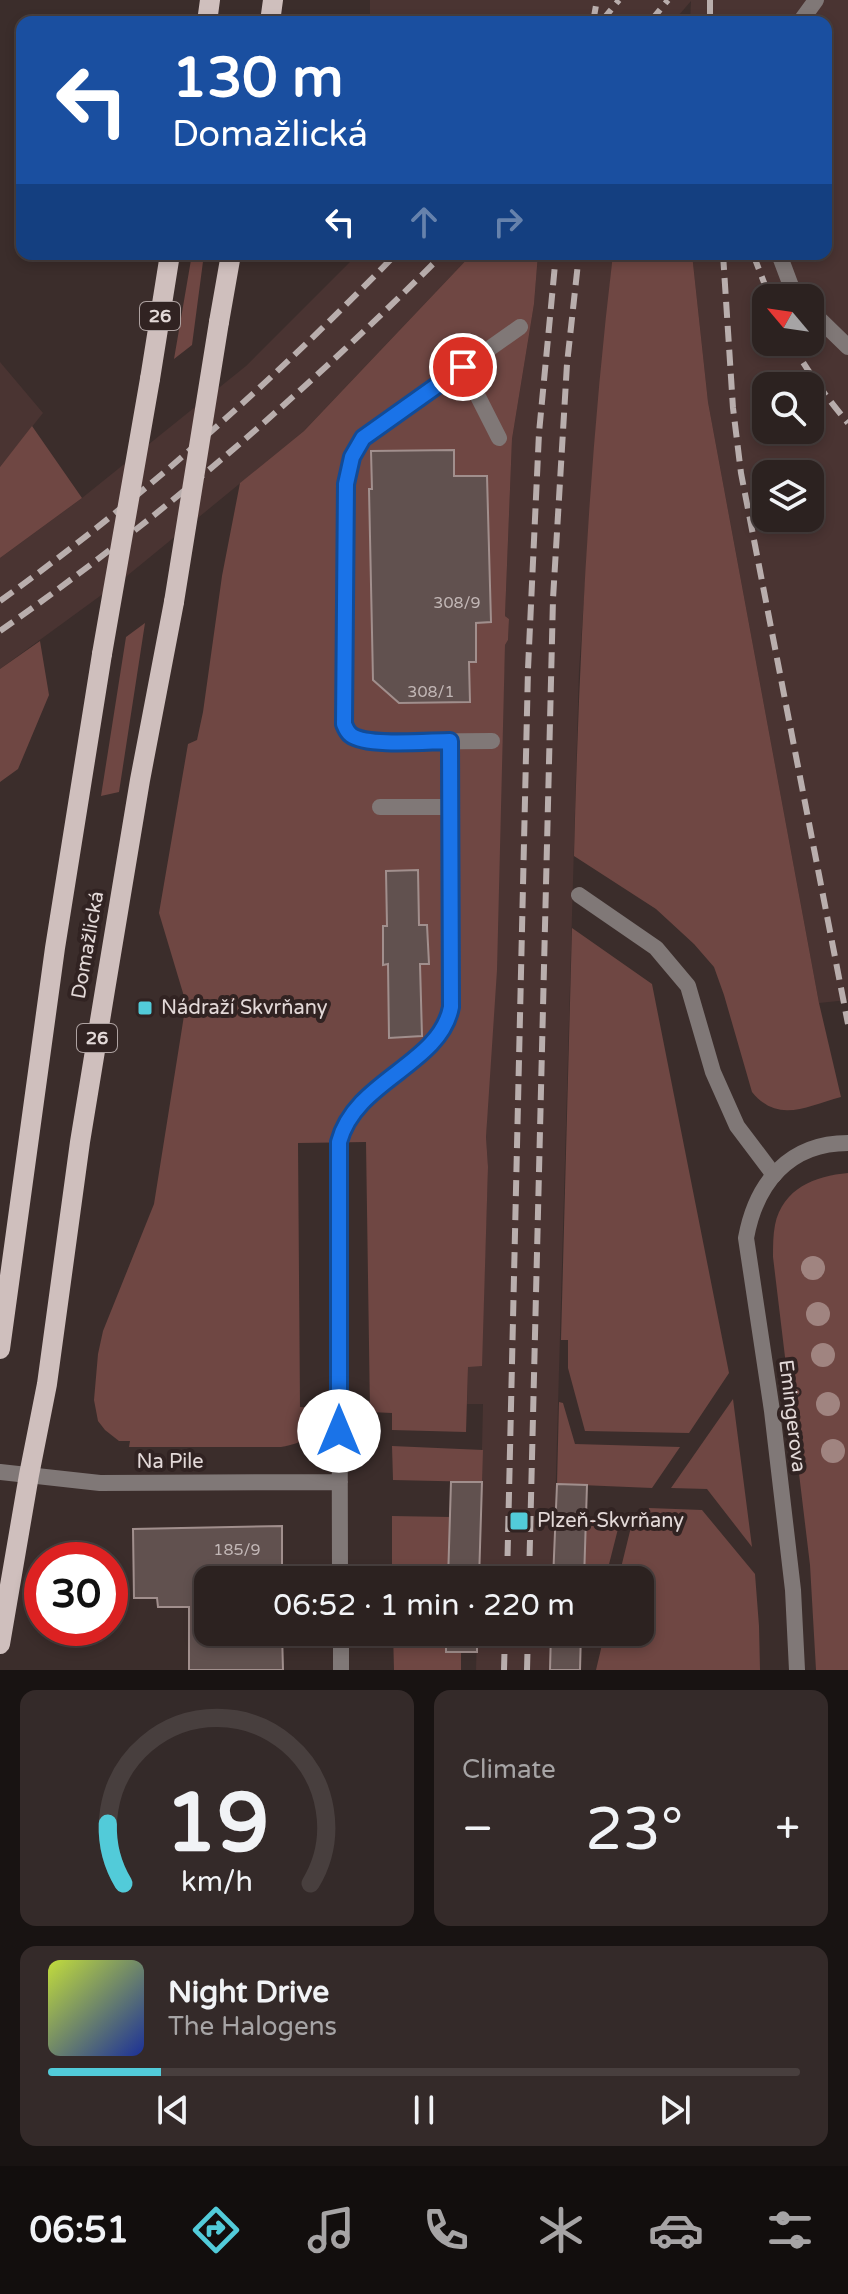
<!DOCTYPE html>
<html lang="en">
<head>
<meta charset="utf-8">
<style>
	:root { --surface:#2c2220; --page:#342a29; --text:#f1f3f6; --muted:#a6a4a5; --line:#483f3e; --accent:#52cbd9 }
	body { margin:0; font-family:"Varela Round",sans-serif; background:var(--page); color:var(--text); height:100vh; display:flex; flex-direction:column; font-size:30px; white-space:nowrap }
	* { box-sizing:border-box; margin:0 }
	p { font-size:26px; color:var(--muted) }
	.icon { flex:none; width:44px; height:44px; fill:none; stroke:currentColor; stroke-width:2; stroke-linecap:round; stroke-linejoin:round }
	.map { position:relative; height:1670px; overflow:hidden }
	.details { display:flex; flex-direction:column; gap:20px; padding:20px; background:#181312; flex:1 }
	.details>* { flex:none }
	.hud { position:absolute; left:16px; top:16px; width:816px; height:244px; border-radius:16px; box-shadow:0 4px 12px #0003,0 0 0 2px var(--line); background:#1a4fa0; color:#fff; overflow:hidden }
	.needle { width:52px; rotate:299deg }
	.fabs { position:absolute; left:752px; top:284px; display:grid; gap:16px }
	.fabs a { display:grid; place-items:center; width:72px; height:72px; border-radius:16px; background:var(--surface); box-shadow:0 4px 12px #0003,0 0 0 2px var(--line); font-size:40px }
	.speed { position:absolute; left:24px; top:1542px; display:flex; gap:16px; font-size:40px; font-weight:700; text-align:center }
	.speed>* { display:grid; place-content:center; width:104px; height:104px; border-radius:50%; background:var(--surface); box-shadow:0 4px 12px #0003,0 0 0 2px var(--line); line-height:1 }
	.speed .limit { border:12px solid #d22; background:#fff; color:#111 }
	.pin { position:absolute; display:grid; place-items:center; width:68px; height:68px; color:#fff; margin:-34px; border:4px solid #fff; border-radius:50%; box-shadow:0 2px 8px #0007 }
	.me { position:absolute; width:88px; margin:-44px; rotate:0deg; stroke-linejoin:round; filter:drop-shadow(0 0 6px #0008) }
	.turn { display:flex; align-items:center; gap:28px; height:168px; padding:0 24px; font-size:36px }
	.turn .icon { width:104px; height:104px; stroke-width:2.5 }
	.turn b { display:block; font-size:56px; line-height:68px }
	.lanes { display:flex; align-items:center; height:76px; padding:0 24px; background:#0003; justify-content:center; gap:40px; direction:ltr }
	.lanes .off { opacity:.35 }
	.big { font-size:60px; font-weight:600; line-height:1.1 }
	.details .card { flex:1; display:flex; flex-direction:column; justify-content:center; gap:12px; min-width:0; padding:0 28px; border-radius:16px; background:var(--page) }
	.details .dial { align-items:center; gap:0 }
	.dial svg { height:208px; overflow:visible; fill:none; stroke:var(--line); stroke-width:7; stroke-linecap:round; text-anchor:middle }
	.dial text { fill:var(--text); stroke:none }
	.song { display:flex; align-items:center; gap:24px }
	.cover { width:96px; height:96px; border-radius:12px; background:linear-gradient(135deg,hsl(70 70% 55%),hsl(230 70% 35%)) }
	.played { height:8px; border-radius:4px; background:linear-gradient(90deg,var(--accent) 15%,var(--line) 15%) }
	.keys { display:flex; justify-content:space-around; direction:ltr }
	.heat { display:flex; justify-content:space-between; align-items:center; font-size:44px; direction:ltr }
	.details .tiles { flex:1; display:grid; gap:20px; grid-template-columns:1fr 1fr }
	.card:last-child { grid-column:span 2 }
	.trip { position:absolute; left:194px; top:1566px; width:460px; height:80px; border-radius:16px; background:var(--surface); box-shadow:0 4px 12px #0003,0 0 0 2px var(--line); font-weight:600; line-height:80px; text-align:center }
	.dock { display:flex; height:128px; justify-content:space-around; align-items:center; background:#120e0d; color:var(--muted) }
	.dock .icon { width:56px; height:56px }
	.dock .active { color:var(--accent) }
	.dock b { font-size:36px; color:var(--text) }
	.map>svg:first-child { display:block }
	.built { fill:#4a3432; fill-rule:evenodd }
	.green { fill:#6f4743 }
	.building { fill:#61514f; stroke:#a18f8d; stroke-width:2 }
	.lines { fill:none; stroke-linecap:round; stroke-linejoin:round }
	.lane { stroke:#807877; stroke-width:16 }
	.street { stroke:#807877; stroke-width:16 }
	.primary { stroke:#cfbfbd; stroke-width:20 }
	.rail { stroke:#b9aead; stroke-width:6; stroke-dasharray:16 8; stroke-linecap:butt }
	.primary-bridge { stroke:#cfbfbd; stroke-width:20 }
	.tree { fill:#a08480 }
	.route-casing { stroke:#114b97; stroke-width:20 }
	.route { stroke:#1a73e8; stroke-width:14 }
	.poi-dot { fill:#52cbd9; stroke:#312322; stroke-width:3 }
	.labels { text-anchor:middle; dominant-baseline:central; stroke-width:8; stroke-linejoin:round; paint-order:stroke }
	.number-label { font-size:16px; fill:#c2b7b6 }
	.shield { fill:#312322; stroke:#aea2a1; stroke-width:2 }
	.shield-label { font-size:18px; font-weight:bold; fill:#e3d9d8 }
	.street-label { font-size:20px; fill:#e3d9d8; stroke:#312322 }
	.poi-label { font-size:20px; fill:#e3d9d8; stroke:#312322; text-anchor:start }
</style>
</head>
<body>
<div class="map">
<svg width="848" height="1670" viewBox="0 0 848 1670">
	<rect width="100%" height="100%" fill="#3b2d2b"/>
	<path class="built" d="M370,0h478v1000l-29,3 -111,-601 -16,-148h134v-232h-136l1,-21 -18,21h-303zM766,298h44v44h-44zM766,386h44v44h-44zM766,474h44v44h-44z
		M358,254h114l-168,177 -182,149 -122,89v-111l82,-60 164,-132z
		M538,254h75l-18,186 -16,231 -26,909h-74l4,-176h-16l1,-38h13l7,-199 -2,-30 19,-492 3,-5 1,-21 -4,-3 7,-177 22,-135z
		M0,362l43,51 -43,54z
		M477,1632h74l-1,38h-74z"/>
	<path class="green" d="M192,254h12l-12,91 -18,14z
		M472,254h66l-4,50 -22,135 -7,177 4,3 -1,21 -3,5 -8,325 -11,167 2,30 -6,199 -14,1 -2,65 -74,-2v-17l-22,-1 -4,-270 -68,1 2,264 15,1c2,28 -8,34 -34,39h-152l1,-6h-11l-14,-11 -7,-9 -4,-21 4,-46 5,-23 51,-127 32,-201 -27,-90 29,-169 9,-4 6,-28 19,-136 18,-93 64,-52z
		M613,254h79l16,148 111,601 22,94c-34,9 -63,27 -89,-5l-28,-97 -10,-28 -20,-23 -38,-35 -82,-53c5,-201 15,-402 39,-602z
		M32,426l50,72 -82,60v-91z
		M145,623l-26,169 -18,4 25,-159z
		M40,641l9,54 -31,74 -18,13v-113z
		M572,928l80,56 77,389 -40,60 -104,-2 -17,-63v-28h-7z
		M848,1173v497h-32l-6,-105 -37,-308c0,-11 0,-22 2,-32 8,-37 40,-49 73,-52z
		M733,1399l19,148 -45,-58 -36,-1z
		M559,1402l4,1 12,41 105,3 -28,41 -95,-4z
		M392,1446l91,4 -1,32 -89,-2z
		M649,1508l53,2 53,64 4,52 1,44h-164l9,-38h35v-52h-22l13,-53 16,-1z
		M392,1516l58,1 -2,63h-56z
		M586,1519l34,2 -15,59h-21z
		M393,1632h53v19l15,1v18h-67z"/>
	<path class="building" d="M454,450v26h33l4,146 -15,1v39h-7l1,40 -71,1 -26,-23 -4,-191h3l-1,-38z
		M418,870l1,55h8l2,39h-9l2,72 -33,2 -1,-74 -5,1v-39h4l-1,-55z
		M451,1482h31l-3,98h-31z
		M557,1484l30,1 -3,95h-31z
		M282,1526v54h-74v52h74l1,38h-94v-63h-31l-1,-9h-23l-1,-69z
		M446,1632h31v20h-31z
		M551,1632h30l-1,38h-30z"/>
	<g class="lines">
		<path class="lane" d="M800,22l16,-22
			M779,254l15,40 4,4
			M810,310l38,37
			M463,367l36,71
			M346,484l6,-27 11,-19 157,-111
			M380,807h70
			M579,895l77,53 32,38 25,86 24,54 37,49"/>
		<path class="street" d="M346,484l-2,240c7,14 16,14 30,18l118,-1
			M0,1472l100,11 240,-1
			M340,1580l-1,-438 9,-24 8,-10c30,-27 87,-62 95,-101l-1,-266
			M341,1632v38
			M797,1670l-4,-80 -21,-179 -26,-173c10,-55 43,-95 102,-95"/>
		<path class="primary" d="M207,22l3,-22
			M270,22l3,-22
			M219,322l12,-68
			M150,379l20,-125
			M0,1349l55,-401 47,-294
			M0,1644l29,-169 18,-91 33,-242 25,-152 35,-210 34,-178"/>
		<path class="rail" d="M710,0v22
			M593,22l4,-22
			M601,22l18,-22
			M650,22l18,-22
			M723,254l10,154 8,65 107,551
			M753,254l17,44
			M791,342c16,29 36,56 57,81
			M0,601c143,-103 274,-221 396,-347
			M0,631c162,-114 303,-237 443,-377
			M507,1580l21,-911 11,-236 17,-179
			M529,1580l24,-981 14,-235 12,-110
			M504,1670l1,-38
			M527,1670l1,-38"/>
		<path class="primary-bridge" d="M174,602l45,-280
			M102,654l48,-275"/>
	</g>
	<g class="tree">
		<circle cx="813" cy="1268" r="12"/>
		<circle cx="818" cy="1314" r="12"/>
		<circle cx="823" cy="1355" r="12"/>
		<circle cx="828" cy="1404" r="12"/>
		<circle cx="833" cy="1451" r="12"/>
	</g>
	<g class="lines">
		<g class="route-casing">
			<path id="route" d="M339,1431v-289c16,-62 101,-77 112,-135l-1,-266c-21,0 -83,6 -99,-6 -4,-3 -5,-6 -7,-11l2,-240 6,-27 11,-19 100,-71"/>
		</g>
		<use href="#route" class="route"/>
	</g>
	<g class="poi-dot">
		<rect x="137" y="1000" width="16" height="16" rx="4"/>
		<rect x="509" y="1511" width="20" height="20" rx="4"/>
	</g>
	<g class="labels">
		<g class="number-label">
			<text x="457" y="603">308/9</text>
			<text x="431" y="692">308/1</text>
			<text x="237" y="1550">185/9</text>
		</g>
		<g class="shield">
			<rect x="140" y="302" width="40" height="28" rx="6"/>
			<rect x="77" y="1024" width="40" height="28" rx="6"/>
		</g>
		<g class="shield-label">
			<text x="160" y="316">26</text>
			<text x="97" y="1038">26</text>
		</g>
		<g class="street-label">
			<text transform="translate(88 945) rotate(-80)">Domažlická</text>
			<text transform="translate(792 1416) rotate(83)">Emingerova</text>
			<text x="170" y="1462">Na Pile</text>
		</g>
		<g class="poi-label">
			<text x="161" y="1008">Nádraží Skvrňany</text>
			<text x="537" y="1521">Plzeň-Skvrňany</text>
		</g>
	</g>
</svg>
<div class="fabs">
<a><svg class="needle" viewBox="-14 -14 28 28"><path d="M0-13l5 13h-10z" fill="#e53935"/><path d="M0 13l5-13h-10z" fill="#a6a4a5"/></svg></a>
<a><svg class="icon" aria-label="search" viewBox="0 0 24 24"><circle cx="10" cy="10" r="6"/><path d="M15 15l6 6"/></svg></a>
<a><svg class="icon" aria-label="layers" viewBox="0 0 24 24"><path d="M12 4l9 5-9 5-9-5zM3 14l9 5 9-5"/></svg></a>
</div>
<div class="speed"><div class="limit">30</div></div>
<div class="pin" style="left:463px;top:367px;background:#d93025"><svg class="icon" aria-label="arrive" viewBox="0 0 24 24"><path d="M6 21V4h12l-3 4 3 4H6"/></svg></div>
<svg class="me" style="left:339px;top:1431px" viewBox="-20 -20 40 40"><circle r="19" fill="#fff"/><path d="M0-13L10 11 0 6-10 11z" fill="#1a73e8"/></svg>
<div class="trip">06:52 · 1 min · 220 m</div>
<div class="hud">
<div class="turn"><svg class="icon" aria-label="left" viewBox="0 0 24 24"><path d="M17 20v-9H6M10 6l-5 5 5 5"/></svg><div><b>130 m</b>Domažlická</div></div>
<div class="lanes"><svg class="icon" aria-label="left" viewBox="0 0 24 24"><path d="M17 20v-9H6M10 6l-5 5 5 5"/></svg><svg class="icon off" aria-label="ahead" viewBox="0 0 24 24"><path d="M12 20V5M6 11l6-6 6 6"/></svg><svg class="icon off" aria-label="right" viewBox="0 0 24 24"><path d="M7 20v-9h11M14 6l5 5-5 5"/></svg></div>
</div>
</div>
<section class="details">
<div class="tiles">
<div class="card dial"><svg viewBox="0 0 100 80">
<path d="M14 69A42 42 0 1 1 86 69"/>
<path d="M14 69A42 42 0 0 1 8 46" stroke="#52cbd9"/>
<text x="50" y="56" font-size="32" font-weight="700">19</text>
<text x="50" y="72" font-size="11">km/h</text>
</svg></div>
<div class="card"><p>Climate</p>
<div class="heat"><a>−</a><b class="big">23°</b><a>+</a></div>
</div>
<div class="card">
<div class="song"><i class="cover"></i><div><b>Night Drive</b><p>The Halogens</p></div></div>
<div class="played"></div>
<div class="keys"><svg class="icon" aria-label="previous" viewBox="0 0 24 24"><path d="M18 5L8 12l10 7zM5 5v14"/></svg><svg class="icon" aria-label="pause" viewBox="0 0 24 24"><path d="M8 5v14M16 5v14"/></svg><svg class="icon" aria-label="next" viewBox="0 0 24 24"><path d="M6 5l10 7-10 7zM19 5v14"/></svg></div>
</div>
</div>
</section>
<nav class="dock">
<b>06:51</b>
<svg class="icon active" aria-label="directions" viewBox="0 0 24 24"><path d="M12 3l9 9-9 9-9-9zM9 14v-3h6M13 9l2 2-2 2"/></svg>
<svg class="icon" aria-label="music" viewBox="0 0 24 24"><path d="M9 18V5l10-2v13"/><circle cx="6" cy="18" r="3"/><circle cx="16" cy="16" r="3"/></svg>
<svg class="icon" aria-label="phone" viewBox="0 0 24 24"><path d="M5 4h4l2 5-3 2q2 4 5 5l2-3 5 2v4C11 20 4 13 5 4z"/></svg>
<svg class="icon" aria-label="climate" viewBox="0 0 24 24"><path d="M12 3v18M4 7l16 10M4 17L20 7"/></svg>
<svg class="icon" aria-label="car" viewBox="0 0 24 24"><path d="M5 17H2v-5l4-1 3-4h7l3 4 3 1v5h-3M9 17h6M6 11h13"/><circle cx="7" cy="17" r="2"/><circle cx="17" cy="17" r="2"/></svg>
<svg class="icon" aria-label="filters" viewBox="0 0 24 24"><path d="M4 7h16M4 17h16"/><circle cx="9" cy="7" r="2"/><circle cx="15" cy="17" r="2"/></svg>
</nav>
</body>
</html>
